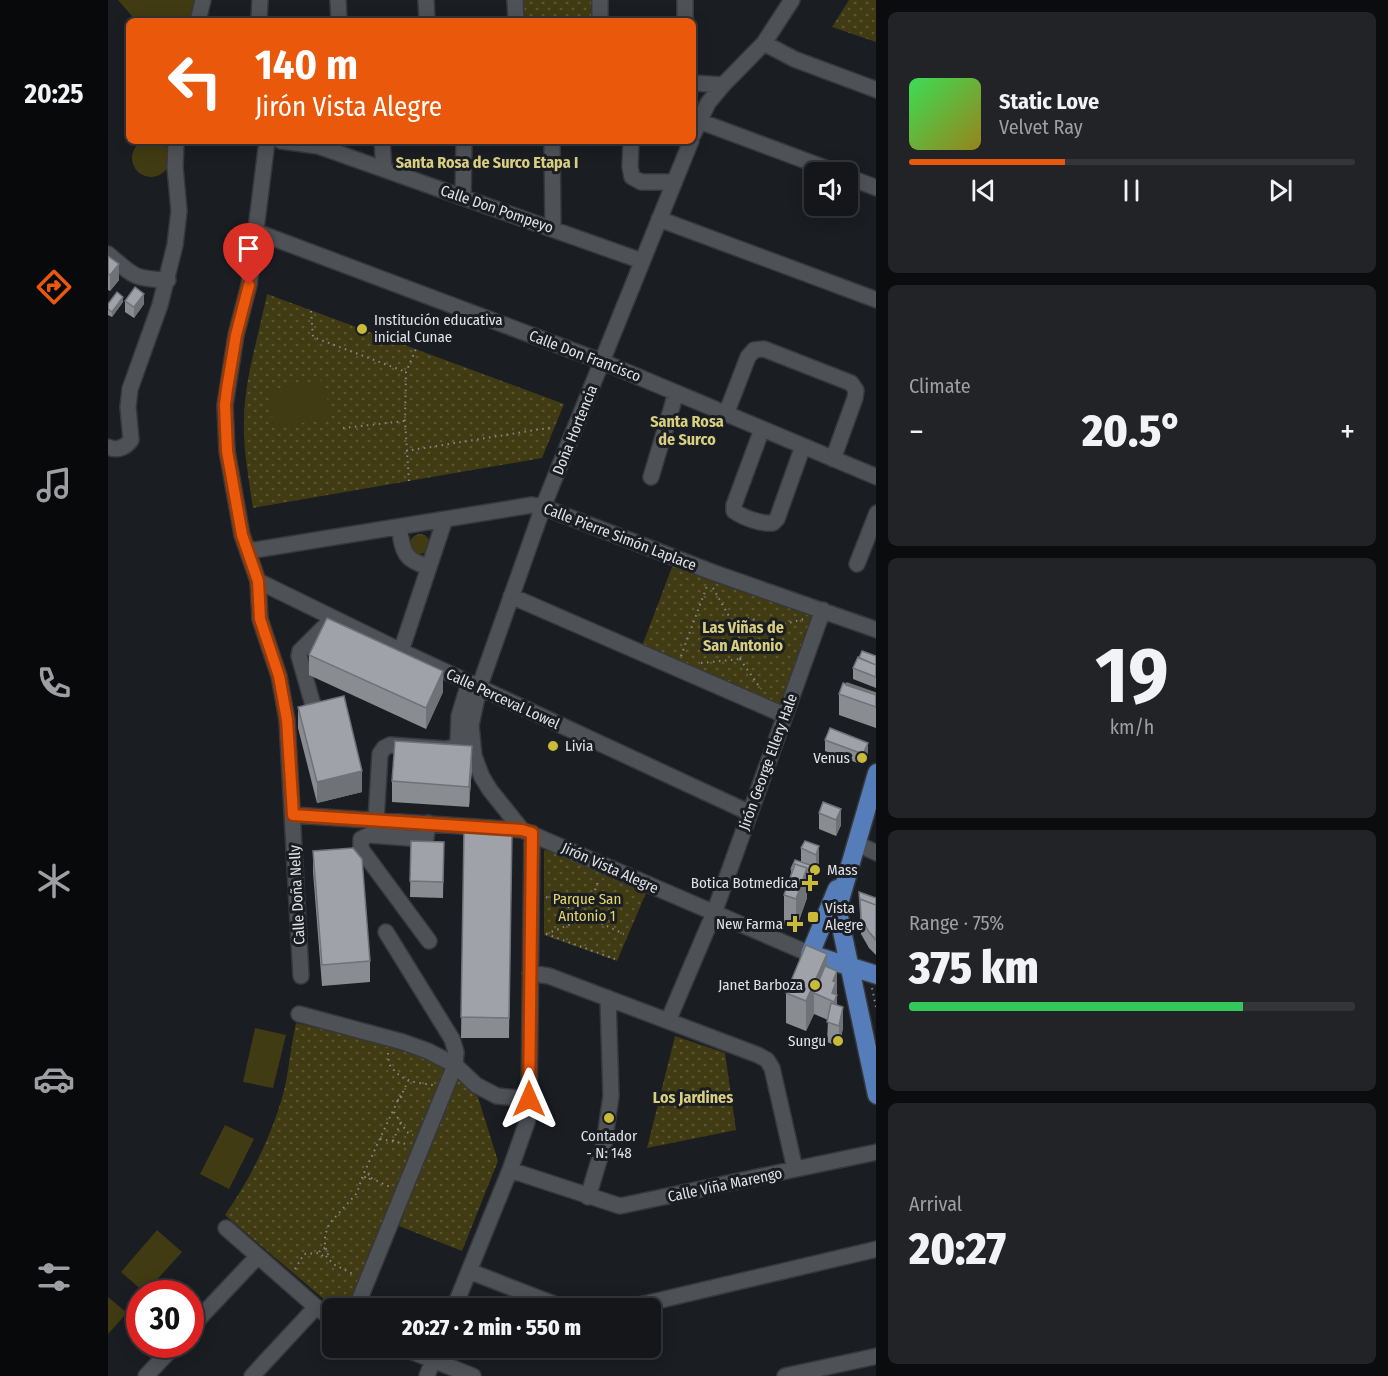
<!DOCTYPE html>
<html lang="en">
<head>
<meta charset="utf-8">
<style>
	:root { --surface:#14161a; --page:#212327; --text:#f1f3f6; --muted:#9d9fa2; --line:#333539; --accent:#ea580c }
	body { margin:0; font-family:"Fira Sans Condensed",sans-serif; background:var(--page); color:var(--text); height:100vh; display:flex; flex-direction:column; font-size:22px; white-space:nowrap }
	* { box-sizing:border-box; margin:0 }
	p { font-size:20px; color:var(--muted) }
	.icon { flex:none; width:33px; height:33px; fill:none; stroke:currentColor; stroke-width:2; stroke-linecap:round; stroke-linejoin:round }
	.map { position:relative; flex:1; overflow:hidden }
	.side { display:flex; flex-direction:column; gap:12px; padding:12px; background:#0b0c0e; width:512px }
	.side>* { flex:none }
	.top-card { position:absolute; left:18px; top:18px; width:570px; height:126px; border-radius:9px; box-shadow:0 3px 15px #0003,0 0 0 2px var(--line); background:#ea580c; color:#fff; overflow:hidden }
	.fabs { position:absolute; left:696px; top:162px; display:grid; gap:12px }
	.fabs a { display:grid; place-items:center; width:54px; height:54px; border-radius:9px; background:var(--surface); box-shadow:0 3px 15px #0003,0 0 0 2px var(--line); font-size:30px }
	.speed { position:absolute; left:18px; top:1280px; display:flex; gap:12px; font-size:30px; font-weight:700; text-align:center }
	.speed>* { display:grid; place-content:center; width:78px; height:78px; border-radius:50%; background:var(--surface); box-shadow:0 3px 15px #0003,0 0 0 2px var(--line); line-height:1 }
	.speed .limit { border:9px solid #d22; background:#fff; color:#111 }
	.pin { position:absolute; display:grid; place-items:center; width:51px; height:51px; color:#fff; margin:-62px -26px; border-radius:50% 50% 50% 0; rotate:-45deg; box-shadow:0 0 6px #0007 }
	.pin .icon { rotate:45deg }
	.me { position:absolute; width:66px; margin:-33px; rotate:0deg; stroke-linejoin:round; filter:drop-shadow(0 0 4px #0008) }
	.turn { display:flex; align-items:center; gap:21px; height:126px; padding:0 30px; font-size:27px }
	.turn .icon { width:78px; height:78px; stroke-width:2.5 }
	.turn b { display:block; font-size:42px; line-height:51px }
	.big { font-size:45px; font-weight:800; line-height:1.1 }
	.side .card { flex:1; display:flex; flex-direction:column; justify-content:center; gap:9px; min-width:0; padding:0 21px; border-radius:9px; background:var(--page) }
	.side .dial { align-items:center; gap:0 }
	.dial b { font-size:78px; line-height:1 }
	.song { display:flex; align-items:center; gap:18px }
	.cover { width:72px; height:72px; border-radius:9px; background:linear-gradient(135deg,hsl(130 70% 55%),hsl(50 70% 35%)) }
	.played { height:6px; border-radius:3px; background:linear-gradient(90deg,var(--accent) 35%,var(--line) 35%) }
	.keys { display:flex; justify-content:space-around; direction:ltr }
	.heat { display:flex; justify-content:space-between; align-items:center; font-size:33px; direction:ltr }
	.charge { height:9px; border-radius:4px; background:linear-gradient(90deg,#34c759 75%,var(--line) 0) }
	.trip { position:absolute; left:214px; top:1298px; width:339px; height:60px; border-radius:9px; background:var(--surface); box-shadow:0 3px 15px #0003,0 0 0 2px var(--line); font-weight:800; line-height:60px; text-align:center }
	main { display:flex; flex:1; min-height:0 }
	.tabs { display:flex; flex-direction:column; width:108px; justify-content:space-around; align-items:center; background:#08090a; color:var(--muted) }
	.tabs .icon { width:42px; height:42px }
	.tabs .selected { color:var(--accent) }
	.tabs b { font-size:27px; color:var(--text) }
	.map>svg:first-child { display:block }
	.grass { fill:url(#grass-tufts) }
	.park { fill:url(#park-dots) }
	.pitch { fill:#403b12 }
	.lines { fill:none; stroke-linecap:round; stroke-linejoin:round }
	.minor-casing { stroke:#36383c; stroke-width:18 }
	.major-casing { stroke:#36383c; stroke-width:21 }
	.path { stroke:#86888d; stroke-width:2; stroke-dasharray:1.5 4.5; stroke-linecap:butt }
	.minor { stroke:#4e5257; stroke-width:15 }
	.major { stroke:#557dba; stroke-width:18 }
	.wall { fill:#898c91 }
	.shaded-wall { fill:#6f7276 }
	.building { fill:#9fa3a9; stroke:#6f7276; stroke-width:1.5 }
	.route-casing { stroke:#983908; stroke-width:15 }
	.route { stroke:#ea580c; stroke-width:10 }
	.poi-dot { fill:#caba3a; stroke:#1a1d22; stroke-width:2 }
	.labels { text-anchor:middle; dominant-baseline:central; stroke-width:6; stroke-linejoin:round; paint-order:stroke }
	.street-label { font-size:15px; fill:#e0e2e6; stroke:#1a1d22 }
	.poi-label { font-size:15px; fill:#e0e2e6; stroke:#1a1d22; text-anchor:end }
	.park-label { font-size:15px; fill:#e6d86b; stroke:#1a1d22 }
	.neighbourhood-label { font-size:16px; font-weight:bold; fill:#d9cf80; stroke:#1a1d22 }
</style>
</head>
<body>
<main>
<nav class="tabs">
<b>20:25</b>
<svg class="icon selected" aria-label="directions" viewBox="0 0 24 24"><path d="M12 3l9 9-9 9-9-9zM9 14v-3h6M13 9l2 2-2 2"/></svg>
<svg class="icon" aria-label="music" viewBox="0 0 24 24"><path d="M9 18V5l10-2v13"/><circle cx="6" cy="18" r="3"/><circle cx="16" cy="16" r="3"/></svg>
<svg class="icon" aria-label="phone" viewBox="0 0 24 24"><path d="M5 4h4l2 5-3 2q2 4 5 5l2-3 5 2v4C11 20 4 13 5 4z"/></svg>
<svg class="icon" aria-label="climate" viewBox="0 0 24 24"><path d="M12 3v18M4 7l16 10M4 17L20 7"/></svg>
<svg class="icon" aria-label="car" viewBox="0 0 24 24"><path d="M5 17H2v-5l4-1 3-4h7l3 4 3 1v5h-3M9 17h6M6 11h13"/><circle cx="7" cy="17" r="2"/><circle cx="17" cy="17" r="2"/></svg>
<svg class="icon" aria-label="filters" viewBox="0 0 24 24"><path d="M4 7h16M4 17h16"/><circle cx="9" cy="7" r="2"/><circle cx="15" cy="17" r="2"/></svg>
</nav>
<div class="map">
<svg width="769" height="1376" viewBox="0 0 769 1376">
	<defs>
		<pattern id="grass-tufts" width="24" height="20" patternUnits="userSpaceOnUse" patternTransform="scale(1.5)"><rect width="24" height="20" fill="#403b12"/><path d="M3 7l-1-3M5 7V3M7 7l1-3M15 17l-1-3M17 17v-4M19 17l1-3" fill="none" stroke="#5b5734"/></pattern>
		<pattern id="park-dots" width="8" height="8" patternUnits="userSpaceOnUse" patternTransform="scale(1.5)"><rect width="8" height="8" fill="#403b12"/><path d="M2 2h.1M6 6h.1" fill="none" stroke="#5b5734" stroke-width="1.8" stroke-linecap="round"/></pattern>
	</defs>
	<rect width="100%" height="100%" fill="#1a1d22"/>
	<path class="grass" d="M302 544a10 10 0 1 1 20 0a10 10 0 1 1-20 0Z"/>
	<path class="park" d="M414,0h72v21h-71z
		M741,0h27v42l-44,-15z
		M159,294l297,110 -22,54 -289,50c-4,-28 -10,-58 -9,-87 0,-40 15,-87 23,-127z
		M566,562l142,54 -36,94 -138,-64z
		M436,850l17,2 85,41 -29,68 -73,-26z
		M188,1023c53,12 106,21 153,48l-97,237 -19,-1 -108,-92c26,-37 47,-80 59,-124 5,-22 7,-46 12,-68z
		M567,1036l50,17 11,77 -89,18z
		M350,1080l20,17 20,64 -36,90 -63,-25 56,-145z"/>
	<path class="pitch" d="M10,0h83l-7,21h-58z
		M24 158a19 19 0 1 1 38 0a19 19 0 1 1-38 0Z
		M216,380l7,38 -57,10 -6,-38z
		M147,1028l31,7 -13,53 -30,-6z
		M117,1125l29,14 -25,50 -29,-15z
		M49,1230l25,22 -37,41 -24,-21z
		M0,1297l19,16 -19,21z"/>
	<g class="lines">
		<g class="minor-casing">
			<path id="minor" d="M230,0l1,21
				M318,0l1,21
				M407,0l1,21
				M492,0v21
				M577,0v21
				M90,21l5,-21
				M151,21l1,-21
				M656,43l30,16 83,31
				M585,83l30,2
				M591,121l137,51
				M585,135l15,-32 15,-18 41,-42 28,-43
				M159,141l-18,144 -13,50 -11,70 2,46 15,84 16,46 2,38 19,57 8,44 14,256
				M173,141l37,5 324,115
				M274,141l2,28
				M444,141l1,87
				M523,141l-1,26 2,10 9,5h33
				M740,177l29,11
				M355,197l1,-56
				M551,219l218,81
				M149,232l346,130 274,115
				M0,254c26,22 25,25 60,26
				M618,414l22,-57 6,-7 10,-1 87,34 5,7 -1,8 -22,61
				M654,429l-28,76v6c10,7 27,13 39,12l4,-4 26,-73
				M0,447c9,4 17,1 23,-7l-3,-33 2,-18 30,-84 15,-60 4,-34 -4,-44 1,-26
				M543,477l25,-84
				M291,527c4,24 4,33 30,40
				M140,551l284,-46 11,2 169,65 165,58
				M749,564l20,-51
				M150,581l143,70 349,162
				M403,596l273,119
				M293,651l44,-132
				M205,705l-14,-49 1,-5 33,-33
				M185,815l229,15 288,124
				M268,820l4,-66 4,-6 6,-3 56,4 8,-2 4,-5 1,-26 10,-33
				M320,823l-2,15 -4,1 -53,-4 -8,4v10l68,92
				M414,830l-32,-40 -8,-13 -8,-21 -3,-31 8,-37 64,-181 148,-366
				M747,843l22,10
				M422,973l19,3 209,79 9,5 5,8 23,101
				M191,1014l104,28 25,9 27,14 21,20 21,11 32,3
				M560,1021l46,-108 109,-303
				M402,1170l110,36 257,-54
				M480,1197l16,-53 7,-48 -3,-98
				M118,1228l90,79 17,12
				M361,1271l95,37
				M248,1308l99,-243 1,-13 -4,-13 -66,-107
				M346,1308l56,-138 17,-48 2,-11 3,-278
				M519,1308l250,-59
				M82,1328l68,-72
				M292,1347l73,29
				M38,1376l30,-32
				M144,1376l64,-69
				M319,1376l11,-29
				M677,1376l92,-20"/>
		</g>
		<g class="major-casing">
			<path id="major" d="M769,773l-37,127 -1,17 38,178
				M729,889l-27,65 67,21"/>
		</g>
		<path class="path" d="M203,311l2,26 93,35
			M235,428l62,-7
			M298,451l148,-24
			M301,481l-4,-60 1,-49 10,-23
			M605,588l17,30 7,6
			M628 630a12 12 0 1 1 24 0a12 12 0 1 1-24 0Z
			M653,630l43,-11
			M573,656l26,-70
			M632,659l21,30
			M632,659l9,-30
			M593,663l39,-4
			M438,897l33,15
			M481,907l10,-28
			M488,921l28,13
			M438,934l69,25
			M438,934l33,-13
			M764,988l5,24
			M280,1053l1,11c13,18 24,18 44,21
			M293,1096l-4,2 1,2 4,-1 -1,-3 7,-15
			M286,1112l13,20 6,3
			M272,1139l27,5
			M285,1141l8,-19
			M260,1174l3,2 -2,4 -4,-3z
			M263,1178l19,9
			M217,1248l-5,2 -1,3 4,3 5,-2v-3l-3,-3v-12l4,-12 28,-31 6,-18 35,-75
			M218,1256l7,8 22,11
			M187,1269l9,-15 15,-1"/>
		<use href="#minor" class="minor"/>
		<use href="#major" class="major"/>
	</g>
	<path class="wall" d="M0,256l11,24 -9,11 -2,-1z
		M17,301l19,3 -10,14 -9,-6z
		M15,302l-11,15 -4,-2v-11z
		M201,655l134,37 -17,37 -117,-54z
		M768,656v32l-23,-9v-11l6,-10z
		M768,693v35l-37,-13v-21z
		M190,707l64,85 -45,11 -19,-75z
		M717,740l43,13 -5,12 -38,-14z
		M364,767l-3,40 -77,-5v-21z
		M733,809v16l-5,11 -17,-7v-16z
		M356,832h48l-3,206h-48z
		M303,841l33,1 -1,56 -33,-1z
		M711,846v21l-3,8 -3,-1v8l-3,10 -3,-1v7l-11,31 -12,-4v-30l7,-22v-4l10,-7v-14z
		M205,851l57,110v21l-48,4 -9,-114z
		M751,892l17,6v57l-7,-7 -8,-14 -1,-19z
		M719,967l10,25 -1,2 1,11 6,23 -4,19 -12,-5 1,-22 -14,-6 -8,17 -20,-8v-30z"/>
	<path class="shaded-wall" d="M11,264v16l-9,11v-16z
		M36,294v10l-10,14v-11z
		M15,297v5l-11,15v-5z
		M335,671v21l-17,37v-21z
		M760,743v10l-5,12v-11z
		M364,746v21l-3,40v-20z
		M254,771v21l-45,11v-21z
		M733,809v16l-5,11v-16z
		M711,846v21l-3,8v-20z
		M705,866v16l-3,10v-16z
		M699,868v30l-11,31v-30z
		M719,954v30l-13,9v21l-8,17v-30z
		M729,971v45l-3,6v-20l-2,-9 1,-12z
		M735,1007v21l-4,19v-21z"/>
	<path class="building" d="M0,256l11,8 -9,11 -2,-1z
		M27,287l9,7 -10,13 -9,-6z
		M9,292l6,5 -11,15 -4,-3v-5z
		M219,618l116,53 -17,37 -117,-53z
		M754,651l14,5v9l-17,-7z
		M750,657l18,8v12l-23,-9z
		M735,683l33,12v12l-37,-13z
		M739,683l29,10v2l-30,-10z
		M236,696l18,75 -45,11 -19,-75z
		M722,728l38,15 -5,11 -38,-14z
		M287,741l77,5 -3,41 -77,-6z
		M715,802l18,7 -5,11 -17,-7z
		M356,832h48l-3,186 -48,-1z
		M303,841l33,1 -1,40 -33,-1z
		M697,841l14,5 -3,9 -15,-7z
		M245,848l9,11 8,102 -48,4 -9,-114z
		M687,860l18,6 -3,10 -3,-1v-7l-12,-4 -2,6 -2,-1z
		M687,864l12,4 -11,31 -12,-4z
		M751,892l17,6v7l-16,-6v5z
		M752,899l16,6v35l-7,-8 -8,-14z
		M698,945l21,9 -21,47 -20,-8z
		M717,966l12,5 -4,10 3,1 -4,11 5,2 -3,7 -20,-9z
		M723,1003l12,4 -4,19 -12,-4z"/>
	<g class="lines">
		<g class="route-casing">
			<path id="route" d="M141,285l-13,50 -9,54 -2,16 2,46 15,84 16,46 2,38 19,57 8,44 6,95 229,15 10,3 -3,266"/>
		</g>
		<use href="#route" class="route"/>
	</g>
	<g class="poi-dot">
		<circle cx="254" cy="329" r="6"/>
		<circle cx="445" cy="746" r="6"/>
		<circle cx="754" cy="758" r="6"/>
		<circle cx="707" cy="870" r="6"/>
		<path d="M699 874h6v6h6v6h-6v6h-6v-6h-6v-6h6z"/>
		<rect x="699" y="911" width="12" height="12" rx="3"/>
		<path d="M684 915h6v6h6v6h-6v6h-6v-6h-6v-6h6z"/>
		<circle cx="707" cy="985" r="6"/>
		<circle cx="730" cy="1041" r="6"/>
		<circle cx="501" cy="1118" r="6"/>
	</g>
	<g class="labels">
		<g class="street-label">
			<text transform="translate(389 209) rotate(19)">Calle Don Pompeyo</text>
			<text transform="translate(477 356) rotate(21)">Calle Don Francisco</text>
			<text transform="translate(467 430) rotate(-68)">Doña Hortencia</text>
			<text transform="translate(512 537) rotate(21)">Calle Pierre Simón Laplace</text>
			<text transform="translate(395 699) rotate(25)">Calle Perceval Lowel</text>
			<text transform="translate(660 762) rotate(-70)">Jirón George Ellery Hale</text>
			<text transform="translate(502 868) rotate(24)">Jirón Vista Alegre</text>
			<text transform="translate(189 895) rotate(-93)">Calle Doña Nelly</text>
			<text transform="translate(617 1185) rotate(-12)">Calle Viña Marengo</text>
		</g>
		<g class="poi-label">
			<text x="266" y="320" text-anchor="start">Institución educativa<tspan x="266" dy="17">inicial Cunae</tspan></text>
			<text x="457" y="746" text-anchor="start">Livia</text>
			<text x="742" y="758">Venus</text>
			<text x="719" y="870" text-anchor="start">Mass</text>
			<text x="690" y="883">Botica Botmedica</text>
			<text x="717" y="908" text-anchor="start">Vista<tspan x="717" dy="17">Alegre</tspan></text>
			<text x="675" y="924">New Farma</text>
			<text x="695" y="985">Janet Barboza</text>
			<text x="718" y="1041">Sungu</text>
			<text x="501" y="1136" text-anchor="middle">Contador<tspan x="501" dy="17">- N: 148</tspan></text>
		</g>
		<g class="park-label">
			<text x="479" y="899">Parque San<tspan x="479" dy="17">Antonio 1</tspan></text>
		</g>
		<g class="neighbourhood-label">
			<text x="379" y="162">Santa Rosa de Surco Etapa I</text>
			<text x="579" y="421">Santa Rosa<tspan x="579" dy="18">de Surco</tspan></text>
			<text x="635" y="627">Las Viñas de<tspan x="635" dy="18">San Antonio</tspan></text>
			<text x="585" y="1097">Los Jardines</text>
		</g>
	</g>
</svg>
<div class="fabs">
<a><svg class="icon" aria-label="sound" viewBox="0 0 24 24"><path d="M4 9h4l5-4v14l-5-4H4zM17 9q2 3 0 6"/></svg></a>
</div>
<div class="speed"><div class="limit">30</div></div>
<div class="pin" style="left:141px;top:285px;background:#d93025"><svg class="icon" aria-label="arrive" viewBox="0 0 24 24"><path d="M6 21V4h12l-3 4 3 4H6"/></svg></div>
<svg class="me" style="left:421px;top:1099px" viewBox="-20 -20 40 40"><path d="M0-17L14 15 0 8-14 15z" fill="#ea580c" stroke="#fff" stroke-width="4"/></svg>
<div class="trip">20:27 · 2 min · 550 m</div>
<div class="top-card">
<div class="turn"><svg class="icon" aria-label="left" viewBox="0 0 24 24"><path d="M17 20v-9H6M10 6l-5 5 5 5"/></svg><div><b>140 m</b>Jirón Vista Alegre</div></div>
</div>
</div>
<section class="side">
<div class="card">
<div class="song"><i class="cover"></i><div><b>Static Love</b><p>Velvet Ray</p></div></div>
<div class="played"></div>
<div class="keys"><svg class="icon" aria-label="previous" viewBox="0 0 24 24"><path d="M18 5L8 12l10 7zM5 5v14"/></svg><svg class="icon" aria-label="pause" viewBox="0 0 24 24"><path d="M8 5v14M16 5v14"/></svg><svg class="icon" aria-label="next" viewBox="0 0 24 24"><path d="M6 5l10 7-10 7zM19 5v14"/></svg></div>
</div>
<div class="card"><p>Climate</p>
<div class="heat"><a>−</a><b class="big">20.5°</b><a>+</a></div>
</div>
<div class="card dial"><b>19</b><p>km/h</p></div>
<div class="card"><p>Range · 75%</p><b class="big">375 km</b><div class="charge"></div></div>
<div class="card"><p>Arrival</p><b class="big">20:27</b></div>
</section>
</main>
</body>
</html>
